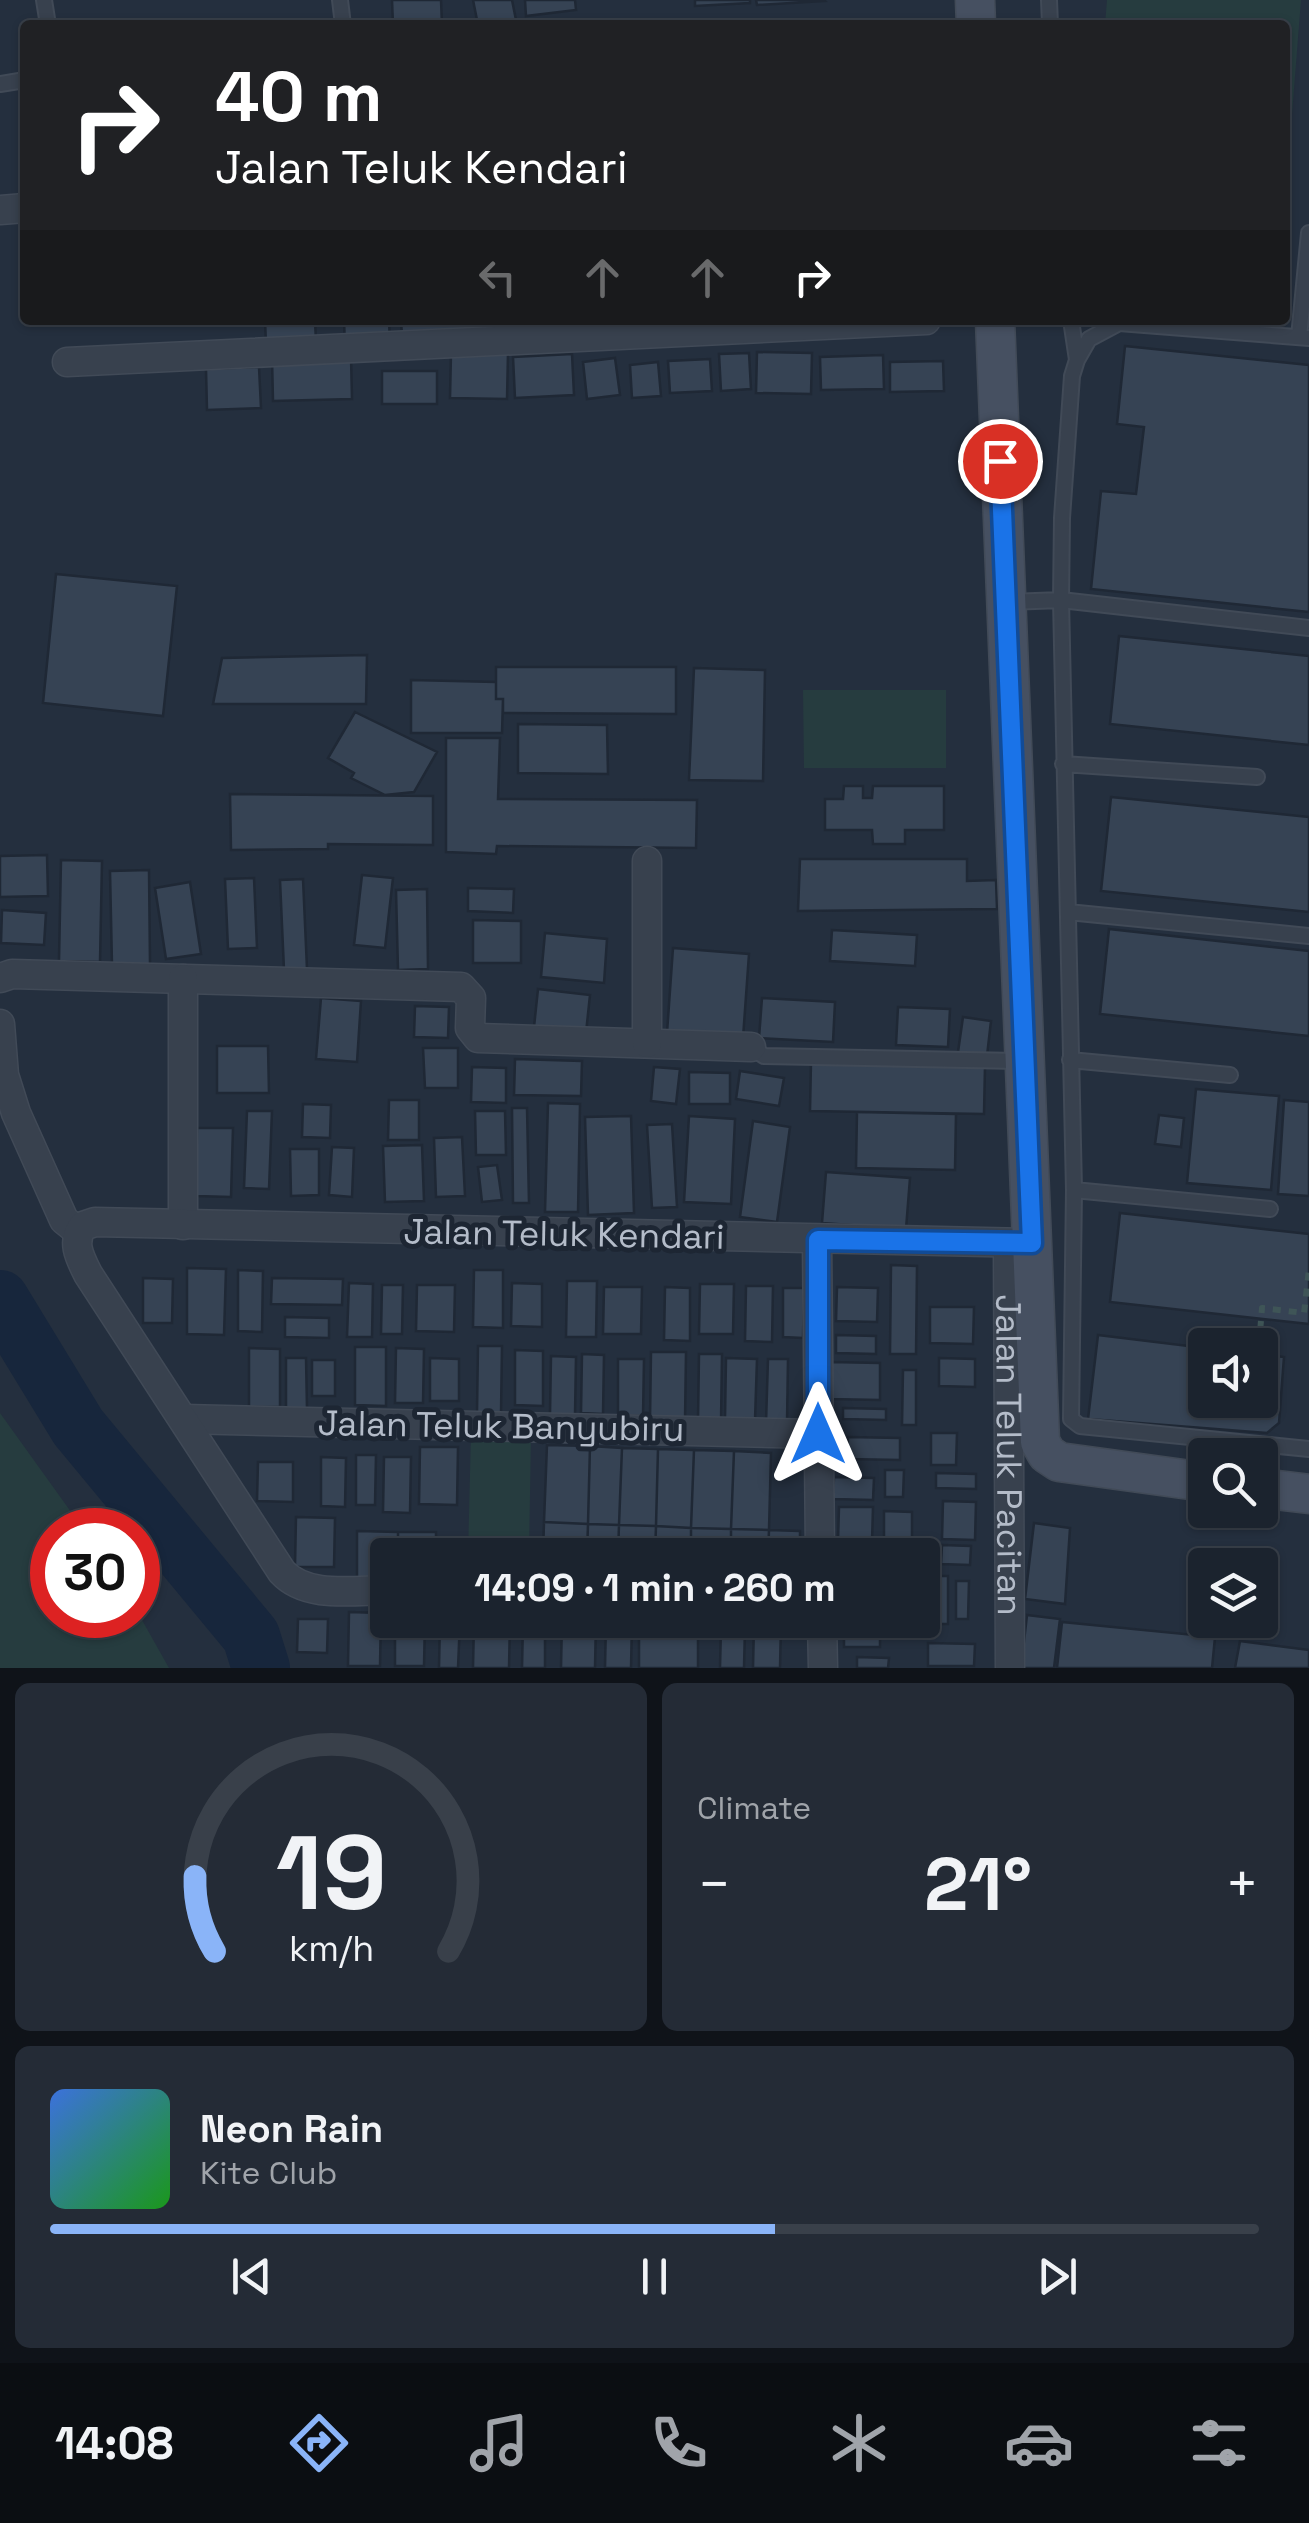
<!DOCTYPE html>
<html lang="en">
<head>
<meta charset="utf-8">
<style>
	:root { --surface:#1b232e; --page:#242b36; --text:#f1f3f6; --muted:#a0a4aa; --line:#39404a; --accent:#8ab4f8 }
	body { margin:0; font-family:"Space Grotesk",sans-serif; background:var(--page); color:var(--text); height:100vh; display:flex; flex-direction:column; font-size:38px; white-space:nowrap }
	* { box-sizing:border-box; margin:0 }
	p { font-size:32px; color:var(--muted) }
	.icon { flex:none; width:55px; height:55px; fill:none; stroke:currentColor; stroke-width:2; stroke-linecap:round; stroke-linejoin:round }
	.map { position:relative; height:1668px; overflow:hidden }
	.drawer { display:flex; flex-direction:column; gap:15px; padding:15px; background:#0f1319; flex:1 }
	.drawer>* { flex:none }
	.banner { position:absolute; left:20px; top:20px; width:1270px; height:305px; border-radius:10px; box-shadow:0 2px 8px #0004,0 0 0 2px var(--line); background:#202124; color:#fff; overflow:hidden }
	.controls { position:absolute; left:1188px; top:1328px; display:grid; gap:20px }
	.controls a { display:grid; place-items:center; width:90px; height:90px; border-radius:10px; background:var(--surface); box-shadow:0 2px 8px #0004,0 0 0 2px var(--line); font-size:50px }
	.speed { position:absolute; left:30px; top:1508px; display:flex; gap:20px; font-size:50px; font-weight:700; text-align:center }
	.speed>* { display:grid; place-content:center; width:130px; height:130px; border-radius:50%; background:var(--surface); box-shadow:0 2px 8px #0004,0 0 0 2px var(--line); line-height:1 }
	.speed .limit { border:15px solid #d22; background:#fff; color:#111 }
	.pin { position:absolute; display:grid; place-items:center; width:85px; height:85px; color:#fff; margin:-42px; border:5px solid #fff; border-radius:50%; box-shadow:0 2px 10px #0007 }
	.me { position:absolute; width:110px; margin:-55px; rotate:0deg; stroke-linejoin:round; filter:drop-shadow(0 0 8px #0008) }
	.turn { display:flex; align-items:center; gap:35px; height:210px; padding:0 30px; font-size:45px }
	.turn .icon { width:130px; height:130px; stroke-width:2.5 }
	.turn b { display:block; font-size:70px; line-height:85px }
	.lanes { display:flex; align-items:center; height:95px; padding:0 30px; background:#0003; justify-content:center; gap:50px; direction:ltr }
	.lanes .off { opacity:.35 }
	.big { font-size:75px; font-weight:800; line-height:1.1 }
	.drawer .tile { flex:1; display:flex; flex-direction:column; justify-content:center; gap:15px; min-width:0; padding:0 35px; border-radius:15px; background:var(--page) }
	.drawer .dial { align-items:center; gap:0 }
	.dial svg { height:260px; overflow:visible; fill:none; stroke:var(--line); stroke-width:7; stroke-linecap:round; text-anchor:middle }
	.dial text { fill:var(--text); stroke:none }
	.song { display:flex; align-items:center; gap:30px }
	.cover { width:120px; height:120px; border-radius:15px; background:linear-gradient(135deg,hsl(220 70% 55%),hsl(120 70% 35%)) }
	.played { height:10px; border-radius:5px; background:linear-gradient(90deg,var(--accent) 60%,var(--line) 60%) }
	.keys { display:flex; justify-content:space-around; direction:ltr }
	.heat { display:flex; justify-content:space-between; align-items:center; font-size:55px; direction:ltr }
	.drawer .tiles { flex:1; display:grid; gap:15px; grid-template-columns:1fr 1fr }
	.tile:last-child { grid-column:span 2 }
	.trip { position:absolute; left:370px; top:1538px; width:570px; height:100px; border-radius:10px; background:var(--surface); box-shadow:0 2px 8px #0004,0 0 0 2px var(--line); font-weight:800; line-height:100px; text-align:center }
	.dock { display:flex; height:160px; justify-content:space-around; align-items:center; background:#0b0e12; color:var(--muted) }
	.dock .icon { width:70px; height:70px }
	.dock .active { color:var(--accent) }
	.dock b { font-size:45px; color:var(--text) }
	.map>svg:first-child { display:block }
	.green { fill:#263c3f }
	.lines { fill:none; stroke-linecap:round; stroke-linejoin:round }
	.river { stroke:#17263c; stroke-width:58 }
	.building { fill:#364354; stroke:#1f2835; stroke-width:2.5 }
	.lane-casing { stroke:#414a57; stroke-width:18 }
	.street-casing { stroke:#414a57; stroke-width:31 }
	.secondary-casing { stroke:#414a57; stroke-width:41 }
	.path { stroke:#3f5557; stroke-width:6; stroke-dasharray:8 8; stroke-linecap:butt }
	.lane { stroke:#38414e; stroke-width:14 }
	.street { stroke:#38414e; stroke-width:28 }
	.secondary { stroke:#465061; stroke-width:38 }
	.route-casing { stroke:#114b97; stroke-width:25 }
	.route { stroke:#1a73e8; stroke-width:18 }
	.labels { text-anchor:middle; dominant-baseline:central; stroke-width:10; stroke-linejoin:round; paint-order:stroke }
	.street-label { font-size:35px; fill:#b4bcc9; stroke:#1d2633 }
</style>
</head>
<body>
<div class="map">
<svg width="1309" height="1668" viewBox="0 0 1309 1668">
	<rect width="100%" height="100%" fill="#242f3e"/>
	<path class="green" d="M1107,0h194l-16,203v-178h-180z
		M803,690h143v78h-142z
		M0,1413l84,117h-32v85l86,-2 31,55h-169z
		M471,1433l60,2 -2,120h-61z"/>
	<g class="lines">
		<path class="river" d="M0,1299l78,128 173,209 10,32"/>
	</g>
	<path class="building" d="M392,0h49l1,25h-49z
		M473,0h39l5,25h-39z
		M525,0h50l1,10 -50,6z
		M695,0h55v3l-55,3z
		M756,0h68l1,1 -68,4z
		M265,320h50l1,22 -50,2z
		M344,320h45l1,24 -45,2z
		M401,320h64v13l-63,3z
		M480,320h80l1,7 -80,5z
		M1125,346l184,19v247l-218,-23 10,-98 35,3 8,-67 -27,-3z
		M757,352l55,1 -1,41 -55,-1z
		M451,353h57l-1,46 -57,-1z
		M749,353l2,36 -30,2 -2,-37z
		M572,354l2,41 -59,3 -2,-41z
		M883,355l1,34 -63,1 -1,-33z
		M351,357l1,42 -79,2 -1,-43z
		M615,358l5,37 -33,4 -4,-37z
		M710,359l2,32 -42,2 -2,-32z
		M943,361l1,30 -54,1v-30z
		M658,362l3,34 -29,2 -2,-33z
		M259,367l2,41 -54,2 -1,-41z
		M382,371h55v33h-55z
		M56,574l121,12 -14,130 -120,-13z
		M1119,636l190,20v89l-199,-21z
		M367,655l-1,49h-153l9,-46z
		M496,667h180v47l-173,-1v-14h-7z
		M694,668l71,2 -2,111 -74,-1z
		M411,680l85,2v17h7l-1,34h-91z
		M355,712l82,40 -23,40 -29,3 -34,-17 3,-5 -26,-15z
		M518,724l89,1 1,49 -90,-1z
		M446,738h54l-2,61 199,1 -1,48 -199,-2 -1,8 -50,-2z
		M844,786h19v12h9l1,-12h71v44h-39v14h-32l-1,-14h-47v-31h18z
		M230,794l203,2v49l-105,-1v5l-97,1z
		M1111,797l198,20v95l-208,-21z
		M47,855l1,41 -48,1v-41z
		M800,859h167v22l29,-1 1,29 -199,2z
		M61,860l41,1 -2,101 -41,-1z
		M149,870l1,94 -38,1 -2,-94z
		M362,875l31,3 -8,70 -31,-3z
		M254,878l3,70 -29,1 -3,-70z
		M303,879l4,90 -23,1 -4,-90z
		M190,882l11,72 -35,5 -11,-71z
		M468,888l46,1 -1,24 -45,-2z
		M427,889l1,80 -30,1 -2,-80z
		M2,910l44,3 -2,32 -43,-2z
		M473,920l48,1v42h-48z
		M1109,929l200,22v85l-209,-22z
		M832,930l85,5 -2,31 -85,-5z
		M545,933l62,6 -3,44 -63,-6z
		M673,948l76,6 -6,84 -76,-5z
		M538,989l52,6 -4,38 -52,-6z
		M321,998l40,3 -4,61 -41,-3z
		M762,998l73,4 -2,40 -74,-4z
		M415,1006l34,1 -1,31 -34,-1z
		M898,1007l52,2 -2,38 -52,-2z
		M963,1017l28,4 -4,35 -29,-4z
		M217,1046h51l1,47h-52z
		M423,1048h35v40h-33z
		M515,1059l67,2 -1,35 -67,-1z
		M811,1062l174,4 -1,48 -174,-3z
		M472,1067l34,1v35l-35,-1z
		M654,1067l26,2 -4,35 -25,-3z
		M740,1071l44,7 -5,28 -43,-7z
		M689,1072l41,1v31h-41z
		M1196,1089l83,7 -8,94 -84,-7z
		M389,1100h30v40h-31z
		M1284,1100l25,2v94l-31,-2z
		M548,1103l32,1 -2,108h-33z
		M303,1104l28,1 -1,33 -28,-1z
		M512,1108h15l2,95h-16z
		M247,1111h25l-3,78 -25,-1z
		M475,1111h30l1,44h-30z
		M857,1112l99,2 -1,56 -99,-2z
		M1159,1115l25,3 -3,29 -26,-3z
		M631,1116l3,97 -46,2 -3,-98z
		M689,1116l46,3 -4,85 -47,-2z
		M753,1121l37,6 -13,95 -37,-5z
		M672,1124l5,83 -25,1 -5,-83z
		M197,1128h36l-2,69 -35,-1z
		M462,1137l3,59 -29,1 -2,-59z
		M422,1145l2,56 -39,1 -2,-56z
		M332,1147l22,1 -2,49 -23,-2z
		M290,1149h29v46l-28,1z
		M497,1165l5,35 -20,2 -4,-35z
		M826,1172l84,6 -4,51 -84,-6z
		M1120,1213l189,21v90l-199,-22z
		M891,1265l26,1 -1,88h-26z
		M187,1268l39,1 -2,66 -37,-1z
		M238,1270l25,1 -1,61 -24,-1z
		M474,1270h29v58l-30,-1z
		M143,1278l30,1 -1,44h-29z
		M272,1278l71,1 -1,26 -71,-1z
		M567,1281h30l-1,56h-30z
		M349,1283l24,1 -1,53h-25z
		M512,1283l30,1v43l-31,-1z
		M700,1284h34l-1,50h-34z
		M382,1285h21l-1,49h-21z
		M417,1285h38l-1,47 -38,-1z
		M746,1286h27l-1,56 -27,-1z
		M604,1287h38l-1,47h-38z
		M665,1287l25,1v53l-26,-1z
		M837,1287l41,1 -1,34 -41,-1z
		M783,1288h21l-1,50 -20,-1z
		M930,1307h44l-1,37 -43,-1z
		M285,1317l44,1v20l-44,-1z
		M836,1335l40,1v18l-40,-1z
		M1098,1335l107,13v52h55v-46l24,3 -5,66 -12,10 -179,-14z
		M478,1346h24l-1,67h-24z
		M355,1347h31v59l-31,-1z
		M249,1348l31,1v58h-31z
		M396,1348l28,1 -1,54h-28z
		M515,1350l28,1v55l-28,-1z
		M651,1352h35l-1,69 -35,-1z
		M582,1354l22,1 -1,59 -22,-1z
		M699,1354h23l-1,68h-23z
		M551,1356l25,1 -1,58 -25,-1z
		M286,1358h20l1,51h-21z
		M430,1358l29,1v42h-29z
		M726,1358l31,1 -2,61 -30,-1z
		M939,1358l36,1v28l-36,-1z
		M618,1359h26l-1,57 -25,-1z
		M768,1359h20l-1,64h-21z
		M312,1360h23v36h-23z
		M830,1362l50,1v37l-51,-1z
		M903,1370h13v55h-14z
		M843,1408l43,1v11l-43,-1z
		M931,1433h26l-1,32h-25z
		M848,1437l52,1v22l-53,-1z
		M547,1445l43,1 -2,78 -44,-2z
		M590,1446l32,2 -3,77 -31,-1z
		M420,1447h38l-1,58 -38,-1z
		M622,1448l36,1 -2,77 -37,-1z
		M658,1449l36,1 -3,78 -35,-2z
		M694,1450l40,1 -3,78 -40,-1z
		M734,1451l37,2 -2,77 -38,-1z
		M356,1455h20l-1,50h-19z
		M321,1457l25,1 -1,49 -24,-1z
		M384,1457h27l-1,56 -27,-1z
		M258,1462h35v40l-36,-1z
		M885,1470h19l-1,27h-18z
		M936,1473l40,1v15l-40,-1z
		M834,1477l40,1 -1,22 -40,-1z
		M943,1501l33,1 -1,38 -33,-1z
		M839,1507h34l-1,35 -34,-1z
		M884,1511l28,1v30h-28z
		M296,1517l39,1 -1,49h-39z
		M544,1522l44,2 -1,31h-44z
		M1034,1523l36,5 -5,76 -40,-5z
		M588,1524l31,1 -1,30h-31z
		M619,1525l37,1 -1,29h-37z
		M656,1526l35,2v27h-36z
		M691,1528l40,1v26h-40z
		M731,1529l38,1 -1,25h-37z
		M769,1530l31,1v24h-32z
		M357,1531l41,1v23h-10v29l-31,-1z
		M398,1532h38v23h-38z
		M942,1545l29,1 -1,19 -29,-1z
		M922,1576h26v48h-26z
		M956,1581h13l-1,38h-12z
		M349,1612l32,1 -1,53h-32z
		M1027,1615l33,4 -6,49h-33z
		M298,1619h30l-1,34 -30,-1z
		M395,1620h30l-1,46h-29z
		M440,1620h20l-2,48h-19z
		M474,1620h36l-1,48h-36z
		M562,1620h34l-1,48h-34z
		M895,1620h15v14l-16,-1z
		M606,1622h26l-1,46h-26z
		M1062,1622l153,15 -3,31h-155z
		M523,1623h22v45h-23z
		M754,1623h27l-1,45h-27z
		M844,1625l36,1v21h-36z
		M721,1627h24l-1,41h-24z
		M639,1629l59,1v38h-59z
		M1240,1641l69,9v18h-74z
		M928,1643l47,1 -1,22h-46z
		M857,1657l32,1 -1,10h-31z"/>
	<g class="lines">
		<g class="lane-casing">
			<path id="lane" d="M44,0l4,25
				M340,0l3,25
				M1049,0l1,25
				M0,84l25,-4
				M1071,320l6,40
				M1299,337l10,-104
				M1309,338l-190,-15 -30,16 -12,21 -5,16 -10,142 -1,82 13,590 -3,229 9,7 229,23
				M1006,602l55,-2 248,28
				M1063,764l194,13
				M1068,912l241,24
				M751,1047l13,9 260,5
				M1070,1060l160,15
				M1074,1190l196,19"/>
		</g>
		<g class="street-casing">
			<g id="street">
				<path d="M0,210l25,-2"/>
				<path d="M67,362l859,-42"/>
				<path d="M0,978l12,-4 449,13 10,11 -1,30 8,10 273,9"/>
				<path d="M0,1024l4,51 12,38 48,107 15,12"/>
				<path d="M647,1043v-182"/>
				<path d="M183,1225v-246"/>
				<path d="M817,1240l3,315"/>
				<path id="s1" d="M1008,1243l2,425"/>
				<path d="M184,1419l633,15"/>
				<path d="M388,1590c-34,0 -81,9 -106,-18l-194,-298c-8,-16 -17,-32 -5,-48l12,-4 937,21"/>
				<path d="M822,1620l1,48"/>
			</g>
		</g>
		<g class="secondary-casing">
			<path id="secondary" d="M975,0l1,25
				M995,320l45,1122 7,12 12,8 146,20
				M1260,1488l49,6"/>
		</g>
		<path class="path" d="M1259,1345l3,-37 42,5 5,-44"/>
		<use href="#lane" class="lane"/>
		<use href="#street" class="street"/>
		<use href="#secondary" class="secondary"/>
	</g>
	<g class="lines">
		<g class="route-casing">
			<path id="route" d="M818,1434v-194l214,3 -32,-782"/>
		</g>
		<use href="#route" class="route"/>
	</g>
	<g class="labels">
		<g class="street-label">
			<text transform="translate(564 1234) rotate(1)">Jalan Teluk Kendari</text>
			<text transform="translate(501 1426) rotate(1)">Jalan Teluk Banyubiru</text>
			<text stroke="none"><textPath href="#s1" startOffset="212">Jalan Teluk Pacitan</textPath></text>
		</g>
	</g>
</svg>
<div class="controls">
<a><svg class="icon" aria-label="sound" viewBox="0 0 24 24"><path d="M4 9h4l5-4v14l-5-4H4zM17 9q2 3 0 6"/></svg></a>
<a><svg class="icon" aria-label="search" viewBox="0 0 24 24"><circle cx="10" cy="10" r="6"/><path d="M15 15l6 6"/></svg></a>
<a><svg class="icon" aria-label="layers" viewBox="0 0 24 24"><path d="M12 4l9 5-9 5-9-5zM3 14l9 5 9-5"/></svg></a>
</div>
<div class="speed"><div class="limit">30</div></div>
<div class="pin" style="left:1000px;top:461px;background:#d93025"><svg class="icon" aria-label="arrive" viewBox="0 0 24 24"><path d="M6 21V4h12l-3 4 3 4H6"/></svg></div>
<svg class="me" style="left:818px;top:1434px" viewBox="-20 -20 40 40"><path d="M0-17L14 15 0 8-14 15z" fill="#1a73e8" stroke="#fff" stroke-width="4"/></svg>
<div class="trip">14:09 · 1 min · 260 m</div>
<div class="banner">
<div class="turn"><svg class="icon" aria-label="right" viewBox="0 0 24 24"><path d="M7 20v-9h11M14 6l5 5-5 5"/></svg><div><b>40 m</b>Jalan Teluk Kendari</div></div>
<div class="lanes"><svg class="icon off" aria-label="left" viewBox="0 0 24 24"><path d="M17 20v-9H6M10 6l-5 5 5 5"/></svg><svg class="icon off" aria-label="ahead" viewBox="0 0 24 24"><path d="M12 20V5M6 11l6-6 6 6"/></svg><svg class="icon off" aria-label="ahead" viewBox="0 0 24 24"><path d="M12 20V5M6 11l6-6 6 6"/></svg><svg class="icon" aria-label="right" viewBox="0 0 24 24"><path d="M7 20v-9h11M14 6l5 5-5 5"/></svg></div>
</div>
</div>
<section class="drawer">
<div class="tiles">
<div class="tile dial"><svg viewBox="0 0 100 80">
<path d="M14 69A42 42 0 1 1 86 69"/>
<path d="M14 69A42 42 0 0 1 8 46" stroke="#8ab4f8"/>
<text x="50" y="56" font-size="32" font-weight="700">19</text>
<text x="50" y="72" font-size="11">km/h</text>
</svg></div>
<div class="tile"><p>Climate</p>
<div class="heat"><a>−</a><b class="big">21°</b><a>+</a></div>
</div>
<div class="tile">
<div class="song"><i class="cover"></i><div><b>Neon Rain</b><p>Kite Club</p></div></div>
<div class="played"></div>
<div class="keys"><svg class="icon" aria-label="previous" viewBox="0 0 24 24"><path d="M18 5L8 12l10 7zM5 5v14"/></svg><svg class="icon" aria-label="pause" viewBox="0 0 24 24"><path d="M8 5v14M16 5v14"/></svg><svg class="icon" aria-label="next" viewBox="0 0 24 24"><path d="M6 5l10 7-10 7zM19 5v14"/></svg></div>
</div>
</div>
</section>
<nav class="dock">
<b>14:08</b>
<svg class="icon active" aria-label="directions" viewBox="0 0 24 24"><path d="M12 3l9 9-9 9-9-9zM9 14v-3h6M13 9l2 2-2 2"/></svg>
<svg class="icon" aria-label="music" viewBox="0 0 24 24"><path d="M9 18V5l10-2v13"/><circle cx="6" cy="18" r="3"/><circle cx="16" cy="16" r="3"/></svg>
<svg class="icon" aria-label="phone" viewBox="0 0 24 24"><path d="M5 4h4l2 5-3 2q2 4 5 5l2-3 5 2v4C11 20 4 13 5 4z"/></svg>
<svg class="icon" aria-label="climate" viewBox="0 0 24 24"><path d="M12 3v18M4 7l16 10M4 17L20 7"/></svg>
<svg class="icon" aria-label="car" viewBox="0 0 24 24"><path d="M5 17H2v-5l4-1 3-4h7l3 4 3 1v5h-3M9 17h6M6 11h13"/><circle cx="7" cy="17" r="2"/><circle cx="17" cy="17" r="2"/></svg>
<svg class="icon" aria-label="filters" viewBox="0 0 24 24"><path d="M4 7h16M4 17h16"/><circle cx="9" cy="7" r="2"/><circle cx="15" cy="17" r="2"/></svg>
</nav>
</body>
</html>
